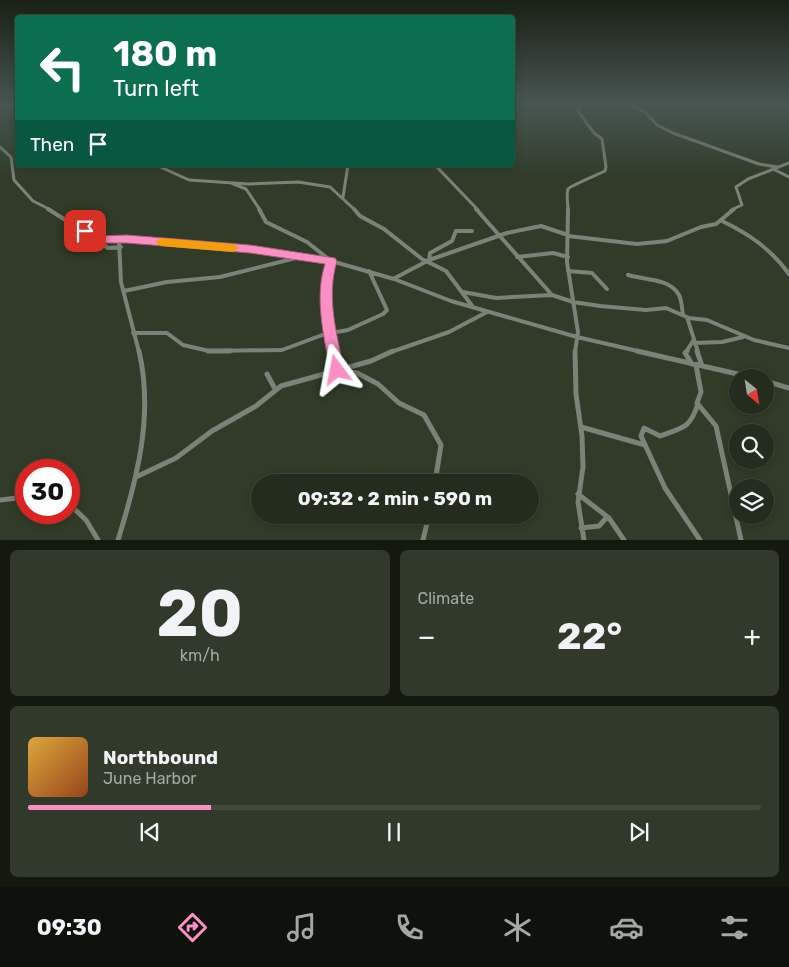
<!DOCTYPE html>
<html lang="en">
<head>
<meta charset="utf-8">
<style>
	:root { --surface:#242d1d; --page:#30392a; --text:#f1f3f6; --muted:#a3a8a4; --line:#41493b; --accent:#fb8fc4 }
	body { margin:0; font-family:Rubik,sans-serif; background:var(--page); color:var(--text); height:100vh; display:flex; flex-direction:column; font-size:19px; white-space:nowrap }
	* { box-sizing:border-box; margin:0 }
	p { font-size:16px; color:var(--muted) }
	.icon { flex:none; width:28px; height:28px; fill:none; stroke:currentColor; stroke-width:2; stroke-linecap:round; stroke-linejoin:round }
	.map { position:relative; height:540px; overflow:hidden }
	.details { display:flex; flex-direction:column; gap:10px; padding:10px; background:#141910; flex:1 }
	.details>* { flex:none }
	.banner { position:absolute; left:15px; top:15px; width:500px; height:152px; border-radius:5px; box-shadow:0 2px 8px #0003,0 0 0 1px var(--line); background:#0b6e4f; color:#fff; overflow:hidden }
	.needle { width:32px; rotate:150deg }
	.fabs { position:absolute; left:729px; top:369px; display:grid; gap:10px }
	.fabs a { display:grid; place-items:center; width:45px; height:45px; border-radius:50%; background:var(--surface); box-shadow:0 2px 8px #0003,0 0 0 1px var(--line); font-size:25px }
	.speed { position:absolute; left:15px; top:459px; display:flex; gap:10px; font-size:25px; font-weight:700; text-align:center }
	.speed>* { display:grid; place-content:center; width:65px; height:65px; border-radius:50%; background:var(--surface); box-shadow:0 2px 8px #0003,0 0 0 1px var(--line); line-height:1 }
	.speed .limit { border:8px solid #d22; background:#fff; color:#111 }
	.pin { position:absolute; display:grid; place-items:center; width:42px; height:42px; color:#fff; margin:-21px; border-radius:10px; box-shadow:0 2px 8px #0006 }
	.me { position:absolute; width:55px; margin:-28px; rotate:347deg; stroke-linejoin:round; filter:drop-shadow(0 0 4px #0008) }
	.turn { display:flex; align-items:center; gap:18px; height:105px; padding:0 15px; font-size:22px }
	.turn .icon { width:65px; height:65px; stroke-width:2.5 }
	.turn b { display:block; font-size:35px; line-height:42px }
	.then { display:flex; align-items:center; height:48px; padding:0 15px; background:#0003; gap:10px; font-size:19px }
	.big { font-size:38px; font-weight:700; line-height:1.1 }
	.details .widget { flex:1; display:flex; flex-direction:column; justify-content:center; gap:8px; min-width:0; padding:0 18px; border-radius:8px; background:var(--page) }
	.details .dial { align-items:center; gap:0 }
	.dial b { font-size:65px; line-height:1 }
	.song { display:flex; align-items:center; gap:15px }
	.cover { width:60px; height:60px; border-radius:8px; background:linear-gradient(135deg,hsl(40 70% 55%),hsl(20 70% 35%)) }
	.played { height:5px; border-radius:2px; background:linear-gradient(90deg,var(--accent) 25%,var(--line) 25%) }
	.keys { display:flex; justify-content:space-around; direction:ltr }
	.heat { display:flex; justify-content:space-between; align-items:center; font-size:28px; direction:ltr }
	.details .tiles { flex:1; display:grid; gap:10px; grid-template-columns:1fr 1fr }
	.widget:last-child { grid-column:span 2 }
	.trip { position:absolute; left:251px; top:474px; width:288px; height:50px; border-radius:25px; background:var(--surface); box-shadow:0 2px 8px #0003,0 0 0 1px var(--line); font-weight:700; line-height:50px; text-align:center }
	.menu { display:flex; height:80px; justify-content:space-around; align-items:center; background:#0e120c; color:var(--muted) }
	.menu .icon { width:35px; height:35px }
	.menu .current { color:var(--accent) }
	.menu b { font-size:22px; color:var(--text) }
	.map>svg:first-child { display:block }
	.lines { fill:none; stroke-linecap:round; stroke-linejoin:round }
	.minor-far2 { stroke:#7c8277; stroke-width:3 }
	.minor-far1 { stroke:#7c8277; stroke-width:4 }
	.minor { stroke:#7c8277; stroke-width:5 }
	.route { fill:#fb8fc4; stroke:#a35d7f }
	.slow { fill:#f59e0b }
</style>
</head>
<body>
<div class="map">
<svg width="789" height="540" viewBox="0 0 789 540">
	<rect width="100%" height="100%" fill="#303c27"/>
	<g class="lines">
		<path class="minor-far2" d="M628,103l17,9 12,13 16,8 86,31 18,3
			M0,147l11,10 3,23 19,21 18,9
			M156,165l33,15 59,4 50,-2 32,5 25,23
			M435,165l43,45
			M773,169l16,8
			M231,183l15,6 14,21
			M343,197l5,-32
			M568,210c0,-6 -2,-15 0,-21 2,-3 31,-15 37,-18l1,-4 -4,-28 -8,-6 -16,-22 5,-8
			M731,210l11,-5 -6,-18 12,-8 41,-16"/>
		<path class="minor-far1" d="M48,209l49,31 30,-1 122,10 82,12 63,18 57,22 126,36 65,15
			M259,209l7,13 41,20 24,19c-9,30 -3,61 3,91
			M354,209l6,7 24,13 38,30 24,12 27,36
			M476,209l76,86
			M568,209l-1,53 11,70 -3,20
			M722,221c27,13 49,28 67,53
			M568,236l69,8 30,-3 34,-14 15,-3 18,-15
			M119,240l2,42 18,70
			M98,241l10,7 13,-1
			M517,257l36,-4 15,4
			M429,260l1,-7 22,-12 4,-10h16
			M568,271l24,2 15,16
			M628,275c16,5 42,3 51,20 3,6 3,14 4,20
			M395,278l34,-18 78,-27 34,-7 27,9
			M124,291l43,-9 53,-5 76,-19
			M463,292l33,6 56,-3 21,7 27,4 46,4 20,-2 23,10 18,2 47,20 35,8
			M687,317l11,35
			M133,333h34l16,12 26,6 73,-1 43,-16 23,-4 35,-16 4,-4 -18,-39
			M694,343l28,-1 21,-5
			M391,352l58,-20 38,-20
			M686,352l7,-11"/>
		<path class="minor" d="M208,351h22
			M334,351l3,19 20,3 21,11 21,19 25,12 17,30 -6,37
			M575,351l1,43 6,42 1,31 -5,35 6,38
			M637,351l118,27
			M687,351l-2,2 7,11
			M697,351l5,15
			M696,365l5,27 -4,11 19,23 25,114
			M267,374l8,15
			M765,381l24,7
			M698,404c-9,26 -15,23 -38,32l-16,-8 -3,8 24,52 35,52
			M581,427l64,18
			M136,477l40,-19 36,-27 44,-25 25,-20 90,-25 22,-10
			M578,494l31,24 15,22
			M0,500l26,-3
			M69,504l17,16 12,20
			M581,528l18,-2 8,-9
			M118,540c19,-61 36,-125 21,-189
			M423,540l6,-25"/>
	</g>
	<linearGradient id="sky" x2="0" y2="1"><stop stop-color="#1a2115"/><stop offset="0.58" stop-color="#485652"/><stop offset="1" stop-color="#485652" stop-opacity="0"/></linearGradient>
	<rect width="789" height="179" fill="url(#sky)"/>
	<path class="route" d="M85,227l13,9 29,-1 123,10 85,13 2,3c-11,36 0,73 7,109l-2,5 -5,1 -5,-1 -2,-5c-6,-34 -16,-72 -5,-106l-75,-11 -123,-10h-30l-11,-4 -6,-8 2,-3z"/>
	<path class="slow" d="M161,238l72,6 6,4 -6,4 -72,-6 -6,-4z"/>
</svg>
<div class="fabs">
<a><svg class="needle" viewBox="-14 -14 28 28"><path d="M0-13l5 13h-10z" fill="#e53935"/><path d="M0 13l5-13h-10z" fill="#a3a8a4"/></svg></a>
<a><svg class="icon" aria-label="search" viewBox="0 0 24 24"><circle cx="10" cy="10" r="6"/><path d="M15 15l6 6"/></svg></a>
<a><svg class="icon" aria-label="layers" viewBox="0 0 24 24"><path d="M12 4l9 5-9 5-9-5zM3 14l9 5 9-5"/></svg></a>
</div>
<div class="speed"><div class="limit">30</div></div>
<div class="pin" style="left:85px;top:231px;background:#d93025"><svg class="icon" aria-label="arrive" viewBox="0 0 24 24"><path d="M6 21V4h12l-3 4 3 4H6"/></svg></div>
<svg class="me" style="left:337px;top:370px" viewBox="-20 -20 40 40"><path d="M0-17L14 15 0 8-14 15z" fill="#fb8fc4" stroke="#fff" stroke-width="4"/></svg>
<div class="trip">09:32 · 2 min · 590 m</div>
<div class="banner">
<div class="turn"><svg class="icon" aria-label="left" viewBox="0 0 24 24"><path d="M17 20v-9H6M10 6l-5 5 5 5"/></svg><div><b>180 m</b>Turn left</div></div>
<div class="then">Then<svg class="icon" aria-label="arrive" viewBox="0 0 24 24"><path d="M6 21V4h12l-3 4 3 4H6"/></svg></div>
</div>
</div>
<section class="details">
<div class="tiles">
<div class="widget dial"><b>20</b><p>km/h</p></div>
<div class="widget"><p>Climate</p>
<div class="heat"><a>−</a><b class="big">22°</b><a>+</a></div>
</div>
<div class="widget">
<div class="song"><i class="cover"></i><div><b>Northbound</b><p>June Harbor</p></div></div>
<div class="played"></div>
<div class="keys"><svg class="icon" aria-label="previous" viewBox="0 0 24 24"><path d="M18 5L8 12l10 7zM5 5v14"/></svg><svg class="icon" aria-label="pause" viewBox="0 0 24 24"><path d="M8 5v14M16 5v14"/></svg><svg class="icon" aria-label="next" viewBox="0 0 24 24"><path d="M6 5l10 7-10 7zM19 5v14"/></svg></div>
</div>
</div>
</section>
<nav class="menu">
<b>09:30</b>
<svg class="icon current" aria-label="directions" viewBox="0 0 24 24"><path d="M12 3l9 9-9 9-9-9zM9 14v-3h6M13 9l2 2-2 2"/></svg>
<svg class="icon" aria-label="music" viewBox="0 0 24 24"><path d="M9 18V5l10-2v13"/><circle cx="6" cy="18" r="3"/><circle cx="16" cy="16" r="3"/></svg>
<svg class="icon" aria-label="phone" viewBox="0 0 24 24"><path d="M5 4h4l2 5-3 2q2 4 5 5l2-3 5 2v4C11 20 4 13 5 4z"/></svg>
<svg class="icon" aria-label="climate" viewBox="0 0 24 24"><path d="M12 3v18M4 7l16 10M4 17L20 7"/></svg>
<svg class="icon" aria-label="car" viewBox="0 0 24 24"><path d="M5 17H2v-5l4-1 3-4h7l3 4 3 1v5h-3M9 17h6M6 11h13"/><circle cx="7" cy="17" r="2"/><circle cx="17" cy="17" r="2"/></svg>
<svg class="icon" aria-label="filters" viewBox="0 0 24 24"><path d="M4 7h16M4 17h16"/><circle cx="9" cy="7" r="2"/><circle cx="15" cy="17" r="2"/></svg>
</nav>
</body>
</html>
